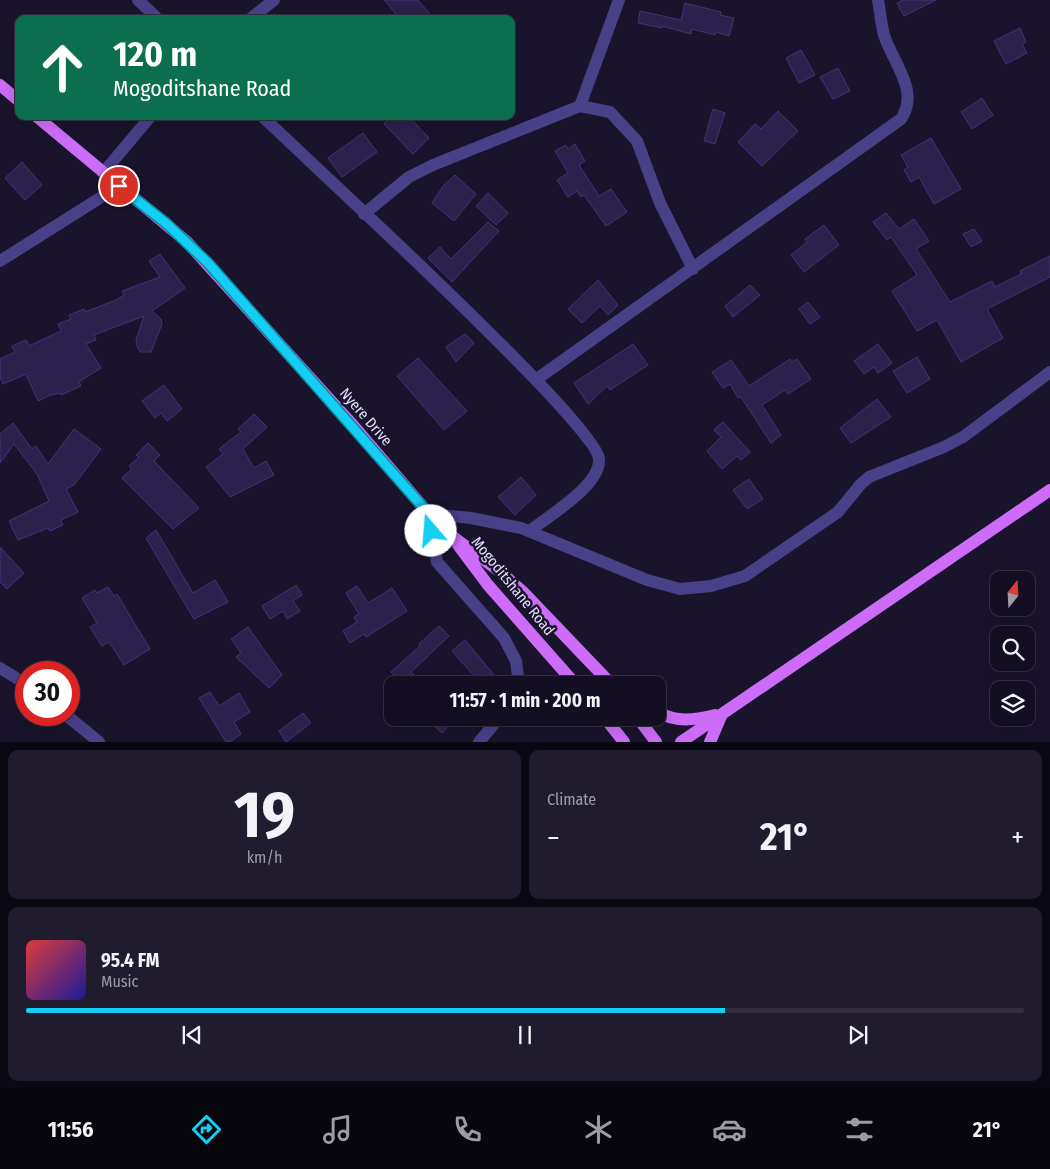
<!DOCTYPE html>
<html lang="en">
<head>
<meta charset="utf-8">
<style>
	:root { --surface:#130e21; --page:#201c2e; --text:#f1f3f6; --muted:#9d9ca5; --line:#322e3f; --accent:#15cef3 }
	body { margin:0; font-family:"Fira Sans Condensed",sans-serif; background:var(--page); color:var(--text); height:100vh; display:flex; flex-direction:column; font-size:19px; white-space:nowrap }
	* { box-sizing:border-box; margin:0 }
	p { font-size:16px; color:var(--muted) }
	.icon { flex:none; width:28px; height:28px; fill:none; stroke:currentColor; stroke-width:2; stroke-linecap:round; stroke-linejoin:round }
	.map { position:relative; height:742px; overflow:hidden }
	.panel { display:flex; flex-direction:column; gap:8px; padding:8px; background:#0a0812; flex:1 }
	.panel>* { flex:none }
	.top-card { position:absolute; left:15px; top:15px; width:500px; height:105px; border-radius:10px; box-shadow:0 5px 20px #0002,0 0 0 1px var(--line); background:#0b6e4f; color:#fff; overflow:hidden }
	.needle { width:32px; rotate:18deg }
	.fabs { position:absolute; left:990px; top:571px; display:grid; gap:10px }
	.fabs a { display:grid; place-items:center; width:45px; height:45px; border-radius:10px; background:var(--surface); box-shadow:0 5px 20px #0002,0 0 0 1px var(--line); font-size:25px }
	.speed { position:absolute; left:15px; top:661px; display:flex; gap:10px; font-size:25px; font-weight:700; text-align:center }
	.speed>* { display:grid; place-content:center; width:65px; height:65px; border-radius:50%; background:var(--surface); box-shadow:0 5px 20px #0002,0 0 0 1px var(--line); line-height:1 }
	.speed .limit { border:8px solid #d22; background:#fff; color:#111 }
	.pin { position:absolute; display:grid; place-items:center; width:42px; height:42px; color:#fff; margin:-21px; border:2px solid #fff; border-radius:50%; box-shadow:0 1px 5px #0007 }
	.me { position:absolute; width:55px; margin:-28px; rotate:342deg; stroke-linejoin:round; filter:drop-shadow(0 0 4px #0008) }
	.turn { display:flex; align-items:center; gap:18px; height:105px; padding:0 15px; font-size:22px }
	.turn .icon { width:65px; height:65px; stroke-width:2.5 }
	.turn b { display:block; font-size:35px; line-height:42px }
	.big { font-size:38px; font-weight:700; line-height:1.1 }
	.panel .card { flex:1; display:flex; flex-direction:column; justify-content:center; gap:8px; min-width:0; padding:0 18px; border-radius:10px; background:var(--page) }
	.panel .dial { align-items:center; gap:0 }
	.dial b { font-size:65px; line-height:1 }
	.song { display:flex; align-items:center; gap:15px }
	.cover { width:60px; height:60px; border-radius:8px; background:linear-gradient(135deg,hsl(0 70% 55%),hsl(240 70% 35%)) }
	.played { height:5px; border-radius:2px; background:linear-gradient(90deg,var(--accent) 70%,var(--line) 70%) }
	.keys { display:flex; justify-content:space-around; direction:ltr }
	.heat { display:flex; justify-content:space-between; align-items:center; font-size:28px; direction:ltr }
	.panel .tiles { flex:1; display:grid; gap:8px; grid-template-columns:1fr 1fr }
	.card:last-child { grid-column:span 2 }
	.trip { position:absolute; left:384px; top:676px; width:282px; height:50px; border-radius:10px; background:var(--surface); box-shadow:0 5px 20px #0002,0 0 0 1px var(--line); font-weight:700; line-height:50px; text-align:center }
	.dock { display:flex; height:80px; justify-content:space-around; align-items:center; background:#08060d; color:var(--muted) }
	.dock .icon { width:35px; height:35px }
	.dock .current { color:var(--accent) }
	.dock b { font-size:22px; color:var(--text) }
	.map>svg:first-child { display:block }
	.building { fill:#2c204c; stroke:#453376 }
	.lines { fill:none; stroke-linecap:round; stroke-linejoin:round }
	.minor { stroke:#484188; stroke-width:12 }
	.major { stroke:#cd6cf8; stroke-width:12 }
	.route-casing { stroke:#0e869e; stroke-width:12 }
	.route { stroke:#15cef3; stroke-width:9 }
	.labels { text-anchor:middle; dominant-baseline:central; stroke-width:5; stroke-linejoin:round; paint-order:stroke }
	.street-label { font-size:15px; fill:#e5dffd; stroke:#19132c }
</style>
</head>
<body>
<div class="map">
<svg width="1050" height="742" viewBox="0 0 1050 742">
	<rect width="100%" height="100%" fill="#19132c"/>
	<path class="building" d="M384,0h34l16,19h-34z
		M903,0h33l-32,16 -7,-13z
		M685,3l36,9 -1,3 14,3 -5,18 -13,-4 -1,3 -23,-6 -1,5 -29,-8v2l-24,-5 2,-12 41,9z
		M1020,28l6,14 -4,2 5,9 -21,11 -12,-23z
		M801,50l14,25 -16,8 -13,-25z
		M838,68l12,23 -17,8 -13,-22z
		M982,98l11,17 -21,14 -11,-17z
		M713,109l12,4 -10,31 -11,-3z
		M778,111l20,20 -36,35 -24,-24 17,-18 6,5z
		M392,116h16l21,22 -16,16 -29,-30z
		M363,133l14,19 -35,25 -14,-19z
		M931,138l30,51 -27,15 -15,-27 -8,5 -7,-12 4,-3 -7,-12z
		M575,144l10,17 -6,4 20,31 12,-7 16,23 -21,14 -22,-31 -3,2 -4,-6 -9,6 -11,-17 11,-7 -13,-22 11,-6 2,4z
		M22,162l20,23 -17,15 -20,-22z
		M455,175l21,19 -22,27 -22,-18 12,-18z
		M488,193l20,20 -12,12 -20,-19z
		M886,213l13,16 15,-10 15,22 -13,8 34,53 42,-21 3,6 26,-13 -1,-3 30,-15v21l-63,32 16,29 -42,24 -24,-42 -20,11 -25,-40 25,-16 -26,-38 -4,3 -14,-18z
		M488,222l11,9 -47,51 -24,-24 12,-11 11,12z
		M824,225l15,20 -35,27 -13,-17 16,-13 -2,-3z
		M974,229l8,12 -11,6 -8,-13z
		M160,254l25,34 -33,23 9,8 1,5 -11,28h-11l-3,-6 -1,-6 8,-24 -50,19 2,5 -10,4 15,24 -22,14 2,4 -20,9v-2l-10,2 -13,6 -12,-27 -23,10 -3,-7v-18l15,-7 -3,-6 14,-6 3,6 32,-15 -3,-7 13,-5 -2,-4 15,-6 1,3 31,-12 8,-5 -2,-4 38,-14 -11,-16z
		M598,280l20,25 -10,10 -8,-9 -18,17 -14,-14z
		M750,285l10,10 -27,22 -8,-11z
		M808,302l12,15 -10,7 -11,-15z
		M465,334l9,9 -18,19 -10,-15z
		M633,344l15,21 -38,25 -3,-4 -19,18 -14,-21z
		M878,344l14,19 -14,10 -4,-6 -10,7 -10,-13z
		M917,357l13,22 -23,14 -14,-22z
		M418,358l49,53 -23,19 -47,-54z
		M790,359l2,3 5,-3 14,20 -23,15 -3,-4 -23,15 19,30 -10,8 -30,-46 -3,1 -8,-14 -7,4 -11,-16 19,-12 18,26z
		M164,385l18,24 -15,12 -6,-8 -6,5 -13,-17z
		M877,399l14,18 -40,26 -11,-15z
		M254,414l13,13 -24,22 11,19 12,-7 8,14 -44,22 -24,-30 17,-13 -4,-5 22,-17 -3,-3z
		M723,422l27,30 -9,8 -4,-4 -15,13 -15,-18 14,-14 -7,-7z
		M13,423l19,26 4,-3 12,18 26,-35 27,20 -27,36 -8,4 12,23 -17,8 2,5 -13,6 -2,-3 -30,12 -9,-19 40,-20 -12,-27 -23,-30 -14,19v-29z
		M148,443l12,12 -6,6 45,47 -26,21 -51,-51 10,-9 -3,-3 10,-9 -3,-2z
		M521,477l15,18 -21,20 -17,-18z
		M749,479l14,20 -16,10 -14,-19z
		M156,530l37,63 22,-13 13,22 -34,17 -48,-81z
		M0,547l24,26 -17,16 -7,-7z
		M296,585l6,10 -9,6 7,10 -13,8 -4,-8 -13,8 -8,-13z
		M357,586l11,17 24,-15 15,23 -41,26 -2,-3 -14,9 -7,-12 14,-9 -3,-5 5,-3 -13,-21z
		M108,587l6,9 3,-2 33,55 -26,16 -15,-23 -7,4 -12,-19 7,-4 -15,-25 13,-8 2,3z
		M439,626l10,10 -38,36 13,13h-20l-13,-13 29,-26 -1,-2z
		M248,627l34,48 -13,13 -33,-31 5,-4 -10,-14z
		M465,640l29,35 -12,10 -30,-34z
		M210,692l9,14 20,-13 11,19 -16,10 7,12 -11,8h-4l-27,-44z
		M303,713l8,10 -25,19 -7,-11z
		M425,718h31l-14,15z"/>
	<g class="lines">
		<path class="minor" d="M138,0l20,19
			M250,19l24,-19
			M580,106l39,-106
			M262,116c44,43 336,309 337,343 2,26 -49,56 -68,71
			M103,173l48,-57
			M364,214l45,-37 24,-12 147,-59 30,6 27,29 23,62 33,66
			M0,261l119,-75
			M537,379l364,-260c19,-28 -8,-56 -17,-84 -3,-11 -4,-24 -6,-35
			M0,668l26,16
			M516,685l2,-8 -2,-16 -12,-23 -67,-76 -8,-48 42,4 50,10 126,52 33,9 31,-3 34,-10 93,-64 22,-27 9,-8 75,-30 19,-10 87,-65
			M66,715l33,27
			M479,742l20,-24"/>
		<path class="major" d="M0,85l19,16
			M36,116l151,126 164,181 78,91 23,22 51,38 20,18 89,93
			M458,545l30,40 88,100
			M658,712c19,11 36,8 57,3
			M605,718l19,24
			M638,718l18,24
			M681,742l369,-252
			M710,742l12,-28"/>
	</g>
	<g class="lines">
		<g class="route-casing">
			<path id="route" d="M119,186l48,38 41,39 221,251 2,17"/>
		</g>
		<use href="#route" class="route"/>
	</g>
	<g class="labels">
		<g class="street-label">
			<text transform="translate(366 417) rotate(49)">Nyere Drive</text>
			<text transform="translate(513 586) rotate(51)">Mogoditshane Road</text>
		</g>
	</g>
</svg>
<div class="fabs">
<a><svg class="needle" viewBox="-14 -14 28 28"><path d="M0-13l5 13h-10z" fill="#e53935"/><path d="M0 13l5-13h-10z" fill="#9d9ca5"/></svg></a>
<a><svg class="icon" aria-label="search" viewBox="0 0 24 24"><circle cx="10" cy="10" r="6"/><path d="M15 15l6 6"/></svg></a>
<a><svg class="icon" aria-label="layers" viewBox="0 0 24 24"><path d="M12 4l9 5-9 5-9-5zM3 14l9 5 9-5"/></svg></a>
</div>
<div class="speed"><div class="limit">30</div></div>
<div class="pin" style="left:119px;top:186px;background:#d93025"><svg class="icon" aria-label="arrive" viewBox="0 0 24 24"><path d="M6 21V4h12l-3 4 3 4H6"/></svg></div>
<svg class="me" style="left:431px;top:531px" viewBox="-20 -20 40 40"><circle r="19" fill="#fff"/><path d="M0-13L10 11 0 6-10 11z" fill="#15cef3"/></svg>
<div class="trip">11:57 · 1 min · 200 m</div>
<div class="top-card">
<div class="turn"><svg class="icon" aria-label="ahead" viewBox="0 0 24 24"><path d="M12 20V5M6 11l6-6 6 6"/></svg><div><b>120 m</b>Mogoditshane Road</div></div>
</div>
</div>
<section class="panel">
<div class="tiles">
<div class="card dial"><b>19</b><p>km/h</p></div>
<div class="card"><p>Climate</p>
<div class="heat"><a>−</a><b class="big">21°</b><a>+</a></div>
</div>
<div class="card">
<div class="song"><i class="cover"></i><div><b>95.4 FM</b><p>Music</p></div></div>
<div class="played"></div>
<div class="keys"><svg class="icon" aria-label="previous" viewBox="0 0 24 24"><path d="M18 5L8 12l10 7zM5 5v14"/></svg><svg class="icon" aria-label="pause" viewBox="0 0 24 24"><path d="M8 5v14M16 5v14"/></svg><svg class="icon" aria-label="next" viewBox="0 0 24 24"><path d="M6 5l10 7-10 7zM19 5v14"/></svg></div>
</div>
</div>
</section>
<nav class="dock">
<b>11:56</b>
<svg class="icon current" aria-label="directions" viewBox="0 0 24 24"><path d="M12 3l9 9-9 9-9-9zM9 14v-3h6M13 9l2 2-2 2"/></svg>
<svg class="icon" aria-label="music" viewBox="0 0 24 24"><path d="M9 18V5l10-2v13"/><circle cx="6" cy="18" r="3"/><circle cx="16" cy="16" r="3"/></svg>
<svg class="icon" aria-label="phone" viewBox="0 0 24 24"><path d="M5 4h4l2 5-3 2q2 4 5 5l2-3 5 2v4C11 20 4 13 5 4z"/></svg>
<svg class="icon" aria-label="climate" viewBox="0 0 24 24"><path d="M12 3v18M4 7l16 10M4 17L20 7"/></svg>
<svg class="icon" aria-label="car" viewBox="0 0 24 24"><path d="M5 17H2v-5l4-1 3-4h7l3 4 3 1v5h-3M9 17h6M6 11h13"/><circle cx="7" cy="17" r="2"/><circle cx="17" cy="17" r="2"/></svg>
<svg class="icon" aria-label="filters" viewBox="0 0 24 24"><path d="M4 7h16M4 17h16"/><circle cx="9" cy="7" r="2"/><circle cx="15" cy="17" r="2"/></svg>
<b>21°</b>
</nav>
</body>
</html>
